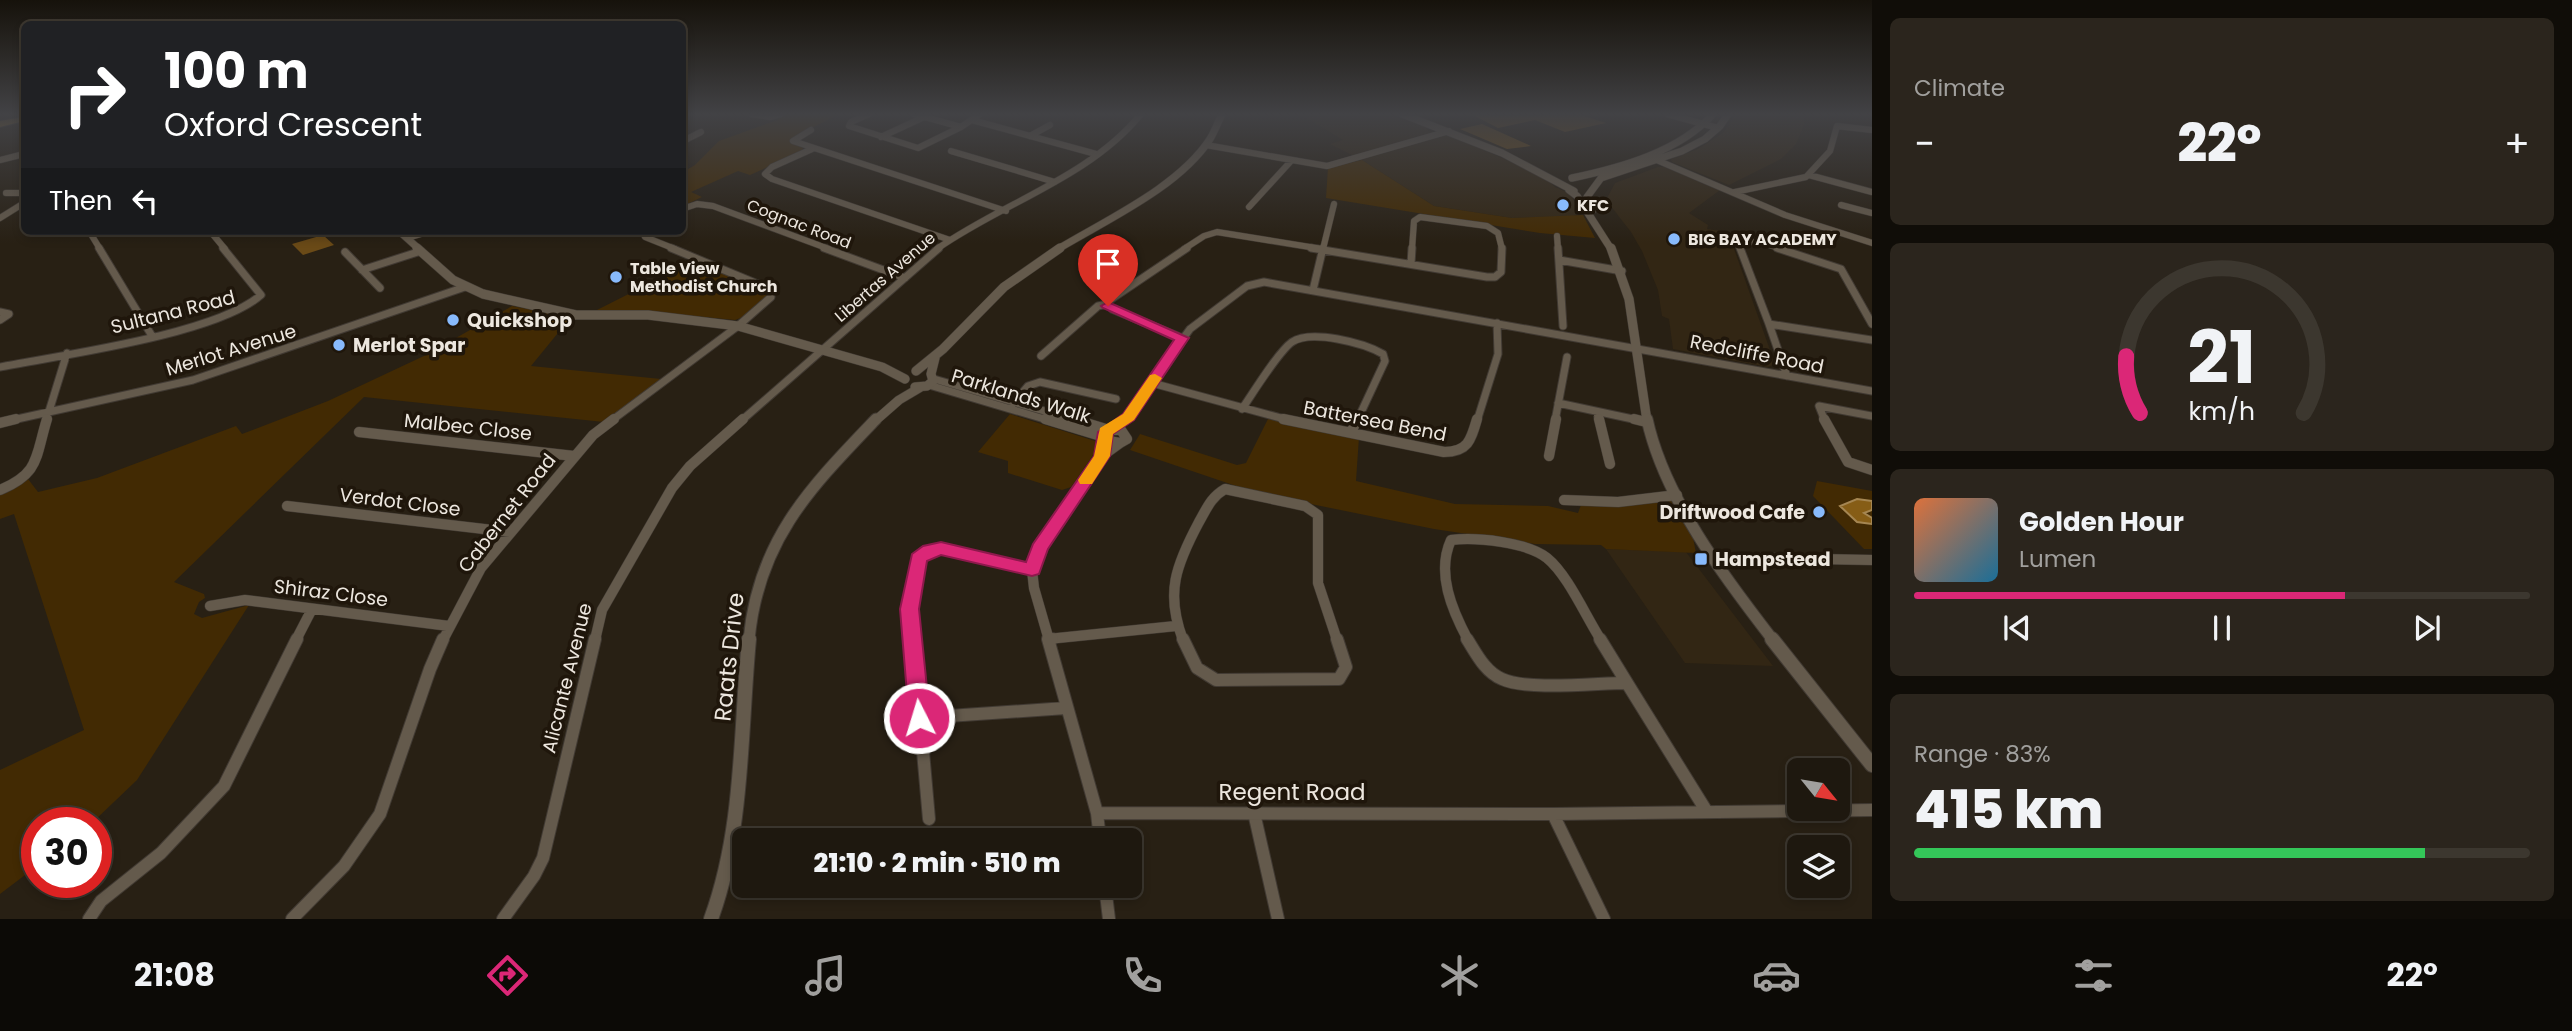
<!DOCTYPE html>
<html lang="en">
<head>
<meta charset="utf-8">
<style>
	:root { --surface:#1e180f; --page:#2b251d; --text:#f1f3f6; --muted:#a1a09e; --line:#3c372f; --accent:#db2777 }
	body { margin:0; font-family:Poppins,sans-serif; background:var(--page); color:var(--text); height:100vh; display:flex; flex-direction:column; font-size:26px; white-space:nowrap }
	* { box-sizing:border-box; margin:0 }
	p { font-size:23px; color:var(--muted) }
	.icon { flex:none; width:38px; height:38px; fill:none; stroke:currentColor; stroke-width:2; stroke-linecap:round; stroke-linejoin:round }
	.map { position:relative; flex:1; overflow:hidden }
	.details { display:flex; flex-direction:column; gap:18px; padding:18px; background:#100d08; width:700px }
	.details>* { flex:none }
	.hud { position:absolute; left:21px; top:21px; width:665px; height:214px; border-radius:10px; box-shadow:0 4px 10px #0003,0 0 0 2px var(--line); background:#202124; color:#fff; overflow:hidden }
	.needle { width:46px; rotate:120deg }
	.controls { position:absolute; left:1787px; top:758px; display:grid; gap:14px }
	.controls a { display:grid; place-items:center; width:63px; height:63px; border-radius:10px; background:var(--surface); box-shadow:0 4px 10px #0003,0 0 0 2px var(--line); font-size:35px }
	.speed { position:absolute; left:21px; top:807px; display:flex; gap:14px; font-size:35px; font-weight:700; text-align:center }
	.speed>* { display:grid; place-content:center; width:91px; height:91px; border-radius:50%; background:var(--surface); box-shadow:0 4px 10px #0003,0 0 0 2px var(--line); line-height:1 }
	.speed .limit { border:10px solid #d22; background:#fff; color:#111 }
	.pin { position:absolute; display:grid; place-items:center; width:60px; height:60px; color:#fff; margin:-72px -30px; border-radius:50% 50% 50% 0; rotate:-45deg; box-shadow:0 0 7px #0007 }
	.pin .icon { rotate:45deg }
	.me { position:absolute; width:77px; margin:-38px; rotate:355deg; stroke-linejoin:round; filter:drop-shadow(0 0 5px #0008) }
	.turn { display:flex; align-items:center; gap:24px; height:147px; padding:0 28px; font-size:32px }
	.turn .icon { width:91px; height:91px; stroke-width:2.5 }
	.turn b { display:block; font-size:49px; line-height:60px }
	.then { display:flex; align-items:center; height:66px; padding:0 28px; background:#0003; gap:14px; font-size:26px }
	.big { font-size:52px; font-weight:800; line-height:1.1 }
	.details .tile { flex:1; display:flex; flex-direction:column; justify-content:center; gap:10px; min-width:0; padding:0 24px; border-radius:10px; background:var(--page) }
	.details .dial { align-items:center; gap:0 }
	.dial svg { height:182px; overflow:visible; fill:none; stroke:var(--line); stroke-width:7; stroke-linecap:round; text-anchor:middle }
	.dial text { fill:var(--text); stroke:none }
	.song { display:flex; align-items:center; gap:21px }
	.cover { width:84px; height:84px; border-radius:10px; background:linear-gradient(135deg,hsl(20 70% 55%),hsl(200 70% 35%)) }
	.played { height:7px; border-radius:4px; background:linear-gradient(90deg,var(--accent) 70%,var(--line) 70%) }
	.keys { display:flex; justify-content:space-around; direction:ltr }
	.heat { display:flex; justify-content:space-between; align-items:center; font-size:38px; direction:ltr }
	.charge { height:10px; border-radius:5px; background:linear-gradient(90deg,#34c759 83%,var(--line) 0) }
	.trip { position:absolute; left:732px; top:828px; width:410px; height:70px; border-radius:10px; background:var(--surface); box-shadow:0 4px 10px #0003,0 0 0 2px var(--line); font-weight:800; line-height:70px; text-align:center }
	.tab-bar { display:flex; height:112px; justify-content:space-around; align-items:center; background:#0c0a06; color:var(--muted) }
	.tab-bar .icon { width:49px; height:49px }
	.tab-bar .selected { color:var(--accent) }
	.tab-bar b { font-size:32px; color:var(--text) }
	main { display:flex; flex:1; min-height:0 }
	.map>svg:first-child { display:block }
	.built { fill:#322614 }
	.green { fill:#422a03 }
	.water { fill:#865d16; stroke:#a58652; stroke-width:2 }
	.building { fill:#6a4a17 }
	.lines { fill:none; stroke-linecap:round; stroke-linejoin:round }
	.minor-far3-casing { stroke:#413a33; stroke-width:7 }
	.minor-far2-casing { stroke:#413a33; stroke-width:9 }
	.minor-far1-casing { stroke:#413a33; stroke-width:11 }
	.minor-casing { stroke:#413a33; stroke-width:14 }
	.tertiary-far3-casing { stroke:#413a33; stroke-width:8 }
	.tertiary-far2-casing { stroke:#413a33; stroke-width:10 }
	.tertiary-far1-casing { stroke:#413a33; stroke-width:13 }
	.tertiary-casing { stroke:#413a33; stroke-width:16 }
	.primary-casing { stroke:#413a33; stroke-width:2 }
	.minor-far3 { stroke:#645a4c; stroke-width:6 }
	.minor-far2 { stroke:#645a4c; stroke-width:7 }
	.minor-far1 { stroke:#645a4c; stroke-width:10 }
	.minor { stroke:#645a4c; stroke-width:12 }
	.tertiary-far3 { stroke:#645a4c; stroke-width:7 }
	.tertiary-far2 { stroke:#645a4c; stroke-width:9 }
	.tertiary-far1 { stroke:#645a4c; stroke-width:11 }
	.tertiary { stroke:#645a4c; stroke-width:14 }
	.primary { fill:#a1772a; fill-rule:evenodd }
	.route { fill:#db2777; stroke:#8e194d; stroke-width:2 }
	.slow { fill:#f59e0b }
	.poi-dot { fill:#88bafc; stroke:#1f160b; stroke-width:2.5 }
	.labels { text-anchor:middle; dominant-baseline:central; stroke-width:7; stroke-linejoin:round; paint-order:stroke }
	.far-poi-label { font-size:16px; font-weight:bold; fill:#ede7df; stroke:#1f160b; text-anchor:start }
	.far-street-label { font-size:16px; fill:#ede7df; stroke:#1f160b }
	.street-label { font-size:19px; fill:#ede7df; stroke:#1f160b }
	.poi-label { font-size:19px; font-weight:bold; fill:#ede7df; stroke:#1f160b; text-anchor:start }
	.near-street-label { font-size:23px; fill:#ede7df; stroke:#1f160b }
</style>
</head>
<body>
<main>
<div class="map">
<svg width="1872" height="919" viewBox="0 0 1872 919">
	<rect width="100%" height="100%" fill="#282014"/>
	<path class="built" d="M1300,114h87l39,13 2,4 29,7 88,39 10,10 14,6 11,17 -7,7 -61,1 -78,-12 -72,-46 -32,-16 13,-4z
		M1736,114h68v11l-8,19 -15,15 -52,26 -57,-23 -1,-3 27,-10 25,-16z
		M1658,167h8l54,23 -31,23 19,12 -1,4 21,3 47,132 -7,3 -95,-18 -4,-30 -7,-3 -4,-26 -16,-39 -11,-19 -25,-32 9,-17z
		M1606,549l80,3 87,114 -88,-3z"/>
	<path class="green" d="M785,114h54l-47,24v5l11,5 -2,4 -51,23 -12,-4 -47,21 11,5 -19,9v-34l12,-7 24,-24 58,-21z
		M1362,160l72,46 78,12 71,-3 12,23 -55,-5 -214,-35 2,-30z
		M696,260l66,28 5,5v5l-24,19 -8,3 -83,-8h-59z
		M512,306l59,11 -40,49 130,13 -57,43 -240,-25 -190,185 30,12 1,4 -6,4 -5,12 8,4 47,-13 -112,175 -44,42h-56v44l-37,28v-124l84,-40 -70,-216 -14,5v-27l28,-13 10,13 59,-14 139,-52 6,8 86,-33 98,-46z
		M1010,414l85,27 1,10 -25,36 -9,3 -54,-17v-12l-30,-9z
		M1268,419l91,18 -3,44 99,23 93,2 30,7 3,-8 89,-7 23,40 3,15 -90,-4 -5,-4 -66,-1 -101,-15 -128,-26 -64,-15 -112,-38 10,-16 97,31 9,-2z
		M1817,481l55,10v58h-8l-51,-53z"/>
	<path class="water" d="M1857,499l15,2v9l-8,3 8,5v6l-15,-2 -17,-16z"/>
	<path class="building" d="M1471,114l37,2 70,-2 28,9 -41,9 -30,-12 -37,8z
		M1482,124l49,22 -24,3 -47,-20z
		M323,235l11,10 -31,10 -11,-11z"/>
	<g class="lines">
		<g class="minor-far3-casing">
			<path id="minor-far3" d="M751,114l20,3 10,-3
				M869,114l-18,8 -2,4 69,22 43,-21 19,-13
				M914,114l47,13
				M1667,114l51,14
				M972,120l124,34
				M811,130l-18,11 213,70
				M1030,136l20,-11
				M881,137l43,-20
				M685,140l16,-8
				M1206,145l121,21 122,-35
				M812,149l-40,18 -7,7 7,5 178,61
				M951,151l104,31
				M1652,158l133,57 87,28
				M0,160l24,-6
				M1809,175l63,17
				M1735,192l71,-15 24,-26 7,-25 35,4
				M6,193h18
				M1841,205l31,8
				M1249,207l42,-46
				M682,209l15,-5 16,2 116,43
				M0,218l24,-15
				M89,231l11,18
				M210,231l15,18
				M642,231l3,6 30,12
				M1557,236l1,13
				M407,238l24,-7
				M937,249c65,-46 152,-71 204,-135
				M1184,249l20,-13 13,-4 105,17
				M1323,249l11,-45
				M1412,249l2,-28 6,-4 67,9 11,7 4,16
				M1741,249l-3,-7h22l22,7"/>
		</g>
		<g class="minor-far2-casing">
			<path id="minor-far2" d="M99,248l53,88
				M824,248l81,30
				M1311,248l176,29h8l6,-5 1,-24
				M1558,248l5,78
				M1740,248l29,76 103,16
				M1777,248l64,21 31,55
				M345,252l35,36
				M1559,260l63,11
				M1411,264l1,-16
				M362,270l59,-19
				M1313,290l10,-42
				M0,312l9,2 -9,6
				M1769,324l18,52
				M1182,338l-70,-29 -5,-7 80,-54
				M1041,356l57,-50 9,-2
				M0,367c63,-12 217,-33 261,-72l-38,-47
				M934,379l145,42
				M1152,383l140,38
				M929,385l122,36
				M1558,403l84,18
				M1012,405l16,-19 12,-4 76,17
				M1242,409c11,-16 36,-57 50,-67 19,-13 72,1 91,12l2,7 -28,60
				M1597,413l2,8
				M8,421l185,-41 272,-93
				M46,421l21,-68
				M611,421l127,-95 33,-29 -1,-6 -5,-4 -94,-39
				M741,421l198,-173
				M1123,421l67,-92 57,-43 17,-4 608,109
				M1477,421l21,-67 -1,-31
				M1555,421l12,-64
				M1825,421l-6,-15 53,10"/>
		</g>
		<g class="minor-far1-casing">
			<path id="minor-far1" d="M1045,419l59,18
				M1073,419l36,11
				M1283,419l161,33c24,0 27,-12 33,-33
				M1599,419l11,45
				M1634,419l12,3
				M1824,419l24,43 24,8
				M0,423l16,-4
				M1113,429l13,-10
				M1109,430h12l6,9 -7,4 -11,-2 -5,-7z
				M359,432l215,24
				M1351,433l6,-14
				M1549,456l7,-37
				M0,490c40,-17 35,-32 47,-71
				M1564,500l54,2 59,-7
				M287,506l223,26
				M1715,557l157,3
				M210,606l35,-6 204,26
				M1048,639l128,-13
				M296,640l16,-31
				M443,640l38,-72 112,-133 21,-16
				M595,640l7,-30 70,-122 18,-22 53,-47
				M913,640c-2,-18 -3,-69 8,-83 6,-7 11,-7 20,-8l91,21
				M1049,640l-15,-52 -2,-18 8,-22 62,-92 18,-13
				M1183,640c-18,-47 -7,-75 16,-118 8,-14 12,-25 26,-33l80,17 13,9v68l19,57
				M1468,640c-16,-30 -32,-67 -17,-100 25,-3 76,2 96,18 21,17 39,59 54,82"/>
		</g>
		<g class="minor-casing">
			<path id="minor" d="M913,639l16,180
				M1048,639h4
				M1048,639l49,174 3,27
				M1183,639l14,29 19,12 123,-1 7,-12 -9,-28
				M1467,639c9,14 18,33 35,40 26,12 95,4 125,4
				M1600,639l27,44
				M1627,683l80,129
				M919,718l147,-10
				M1097,813l456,1 319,-4
				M1254,813l24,106
				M1553,814l51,105
				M1105,886l4,33
				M89,919l12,-18 60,-48 63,-67 73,-147
				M292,919l52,-53 36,-52 50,-145 13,-30
				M503,919l31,-43 9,-18 52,-219"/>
		</g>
		<g class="tertiary-far3-casing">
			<path id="tertiary-far3" d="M1402,114l100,39 72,38
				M1572,178c48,-10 107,-26 141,-64
				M1569,190l8,6 34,53
				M1593,210l-6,-13 14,-19 81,-27 23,-12 15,-13 8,-12
				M399,231l20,18
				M1058,249c48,-29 121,-62 152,-110 5,-8 8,-17 12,-25"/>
		</g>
		<g class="tertiary-far2-casing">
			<path id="tertiary-far2" d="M417,248l36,32 30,14 93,21h72l90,11 144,41 23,12
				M1611,248l18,51 18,122
				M916,371l27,-22 61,-62 56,-39
				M915,387l12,-1 6,-5 -2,-7 4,-16
				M875,421l24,-21 22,-13"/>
		</g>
		<g class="tertiary-far1-casing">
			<path id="tertiary-far1" d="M1647,419c17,79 78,159 126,221
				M749,640c9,-100 61,-152 127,-221"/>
		</g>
		<g class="tertiary-casing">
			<path id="tertiary" d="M1772,639l100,126
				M711,919c33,-91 29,-185 38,-280"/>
		</g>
		<g class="primary-casing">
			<path id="primary" d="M24,117v4l-24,6v-6z"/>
		</g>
		<use href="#minor-far3" class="minor-far3"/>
		<use href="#minor-far2" class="minor-far2"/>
		<use href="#minor-far1" class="minor-far1"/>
		<use href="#minor" class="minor"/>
		<use href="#tertiary-far3" class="tertiary-far3"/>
		<use href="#tertiary-far2" class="tertiary-far2"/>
		<use href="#tertiary-far1" class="tertiary-far1"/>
		<use href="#tertiary" class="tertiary"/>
		<use href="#primary" class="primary"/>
	</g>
	<linearGradient id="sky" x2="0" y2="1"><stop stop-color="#16120b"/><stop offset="0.47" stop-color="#424245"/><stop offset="1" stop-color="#424245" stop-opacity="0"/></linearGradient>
	<rect width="1872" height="243" fill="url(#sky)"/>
	<path class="route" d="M1108,302l81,36 -55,82 -21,14 -3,22 -62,93 -9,25 -7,2 -91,-21 -14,6 -8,48 11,109 -3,6 -8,2 -7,-2 -3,-6 -9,-109 12,-55 11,-8 18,-4 85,20 7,-18 61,-88 4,-24 25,-18 51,-74 -71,-32 -2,-2z"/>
	<path class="slow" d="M1155,374l7,4 -28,42 -21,14 -3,22 -18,28h-12l-2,-4 16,-24 6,-28 23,-14 27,-39z"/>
	<g class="poi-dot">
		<circle cx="1563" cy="205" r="7"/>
		<circle cx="1674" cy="239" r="7"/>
		<circle cx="616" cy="277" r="7"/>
		<circle cx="453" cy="320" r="7"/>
		<circle cx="339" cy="345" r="7"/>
		<circle cx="1819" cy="512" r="7"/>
		<rect x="1694" y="552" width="14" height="14" rx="3.5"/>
	</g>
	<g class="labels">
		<g class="far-poi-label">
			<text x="1577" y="205">KFC</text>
			<text x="1688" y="239">BIG BAY ACADEMY</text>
			<text x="630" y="268">Table View<tspan x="630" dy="18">Methodist Church</tspan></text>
		</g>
		<g class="far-street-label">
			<text transform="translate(799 224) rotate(21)">Cognac Road</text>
			<text transform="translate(885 277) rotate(-41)">Libertas Avenue</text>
		</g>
		<g class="street-label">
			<text transform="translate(173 312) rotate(-14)">Sultana Road</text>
			<text transform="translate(231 350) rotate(-17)">Merlot Avenue</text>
			<text transform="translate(1757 354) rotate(11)">Redcliffe Road</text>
			<text transform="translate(1021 396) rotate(17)">Parklands Walk</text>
			<text transform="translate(1375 421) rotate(11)">Battersea Bend</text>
			<text transform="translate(468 427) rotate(6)">Malbec Close</text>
			<text transform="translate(400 502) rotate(7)">Verdot Close</text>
			<text transform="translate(507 513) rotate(-52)">Cabernet Road</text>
			<text transform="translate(331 593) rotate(7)">Shiraz Close</text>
			<text transform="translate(567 678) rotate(-76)">Alicante Avenue</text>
		</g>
		<g class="poi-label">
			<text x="467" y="320">Quickshop</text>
			<text x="353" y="345">Merlot Spar</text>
			<text x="1805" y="512" text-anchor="end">Driftwood Cafe</text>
			<text x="1715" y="559">Hampstead</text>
		</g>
		<g class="near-street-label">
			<text transform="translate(729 657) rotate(-84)">Raats Drive</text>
			<text x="1292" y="792">Regent Road</text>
		</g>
	</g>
</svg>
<div class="controls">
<a><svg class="needle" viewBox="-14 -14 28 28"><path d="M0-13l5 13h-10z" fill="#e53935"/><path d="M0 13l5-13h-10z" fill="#a1a09e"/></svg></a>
<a><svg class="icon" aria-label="layers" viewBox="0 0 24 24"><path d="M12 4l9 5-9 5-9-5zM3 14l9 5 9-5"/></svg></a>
</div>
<div class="speed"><div class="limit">30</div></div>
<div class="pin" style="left:1108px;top:306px;background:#d93025"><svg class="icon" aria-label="arrive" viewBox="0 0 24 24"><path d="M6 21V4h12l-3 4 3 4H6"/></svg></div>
<svg class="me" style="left:919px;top:718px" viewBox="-20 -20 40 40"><circle r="17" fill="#db2777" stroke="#fff" stroke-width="3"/><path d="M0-11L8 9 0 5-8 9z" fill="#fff"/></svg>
<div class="trip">21:10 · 2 min · 510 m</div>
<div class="hud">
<div class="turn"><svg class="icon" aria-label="right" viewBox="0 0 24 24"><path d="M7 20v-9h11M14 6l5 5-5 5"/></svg><div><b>100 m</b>Oxford Crescent</div></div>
<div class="then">Then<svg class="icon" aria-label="left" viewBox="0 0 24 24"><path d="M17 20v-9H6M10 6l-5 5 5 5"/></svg></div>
</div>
</div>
<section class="details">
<div class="tile"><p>Climate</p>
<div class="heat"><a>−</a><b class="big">22°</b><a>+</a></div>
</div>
<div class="tile dial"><svg viewBox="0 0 100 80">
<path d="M14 69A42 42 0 1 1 86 69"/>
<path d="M14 69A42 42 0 0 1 8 44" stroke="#db2777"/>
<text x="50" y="56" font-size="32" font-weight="700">21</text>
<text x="50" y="72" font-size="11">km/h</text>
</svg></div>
<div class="tile">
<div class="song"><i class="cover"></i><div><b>Golden Hour</b><p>Lumen</p></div></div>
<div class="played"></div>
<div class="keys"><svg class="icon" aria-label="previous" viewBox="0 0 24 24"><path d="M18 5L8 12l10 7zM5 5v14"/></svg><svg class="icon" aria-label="pause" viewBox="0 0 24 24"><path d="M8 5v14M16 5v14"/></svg><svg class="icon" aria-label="next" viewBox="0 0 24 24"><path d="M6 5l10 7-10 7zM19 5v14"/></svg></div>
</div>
<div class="tile"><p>Range · 83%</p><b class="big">415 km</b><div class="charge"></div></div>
</section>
</main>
<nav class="tab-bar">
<b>21:08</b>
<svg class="icon selected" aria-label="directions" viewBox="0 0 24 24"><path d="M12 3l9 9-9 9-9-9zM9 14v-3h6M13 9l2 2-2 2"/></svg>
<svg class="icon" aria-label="music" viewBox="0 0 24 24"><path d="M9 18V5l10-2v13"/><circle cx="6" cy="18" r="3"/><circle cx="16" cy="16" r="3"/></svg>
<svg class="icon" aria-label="phone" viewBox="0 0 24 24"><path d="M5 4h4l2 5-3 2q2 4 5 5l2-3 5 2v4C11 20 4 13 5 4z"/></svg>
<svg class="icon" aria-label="climate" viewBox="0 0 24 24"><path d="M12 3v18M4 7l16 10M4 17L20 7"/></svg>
<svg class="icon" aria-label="car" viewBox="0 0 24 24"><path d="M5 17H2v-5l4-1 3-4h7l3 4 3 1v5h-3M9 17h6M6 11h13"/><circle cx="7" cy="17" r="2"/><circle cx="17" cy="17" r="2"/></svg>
<svg class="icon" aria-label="filters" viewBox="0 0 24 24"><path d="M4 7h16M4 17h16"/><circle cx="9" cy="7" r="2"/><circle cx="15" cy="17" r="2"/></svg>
<b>22°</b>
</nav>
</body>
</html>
